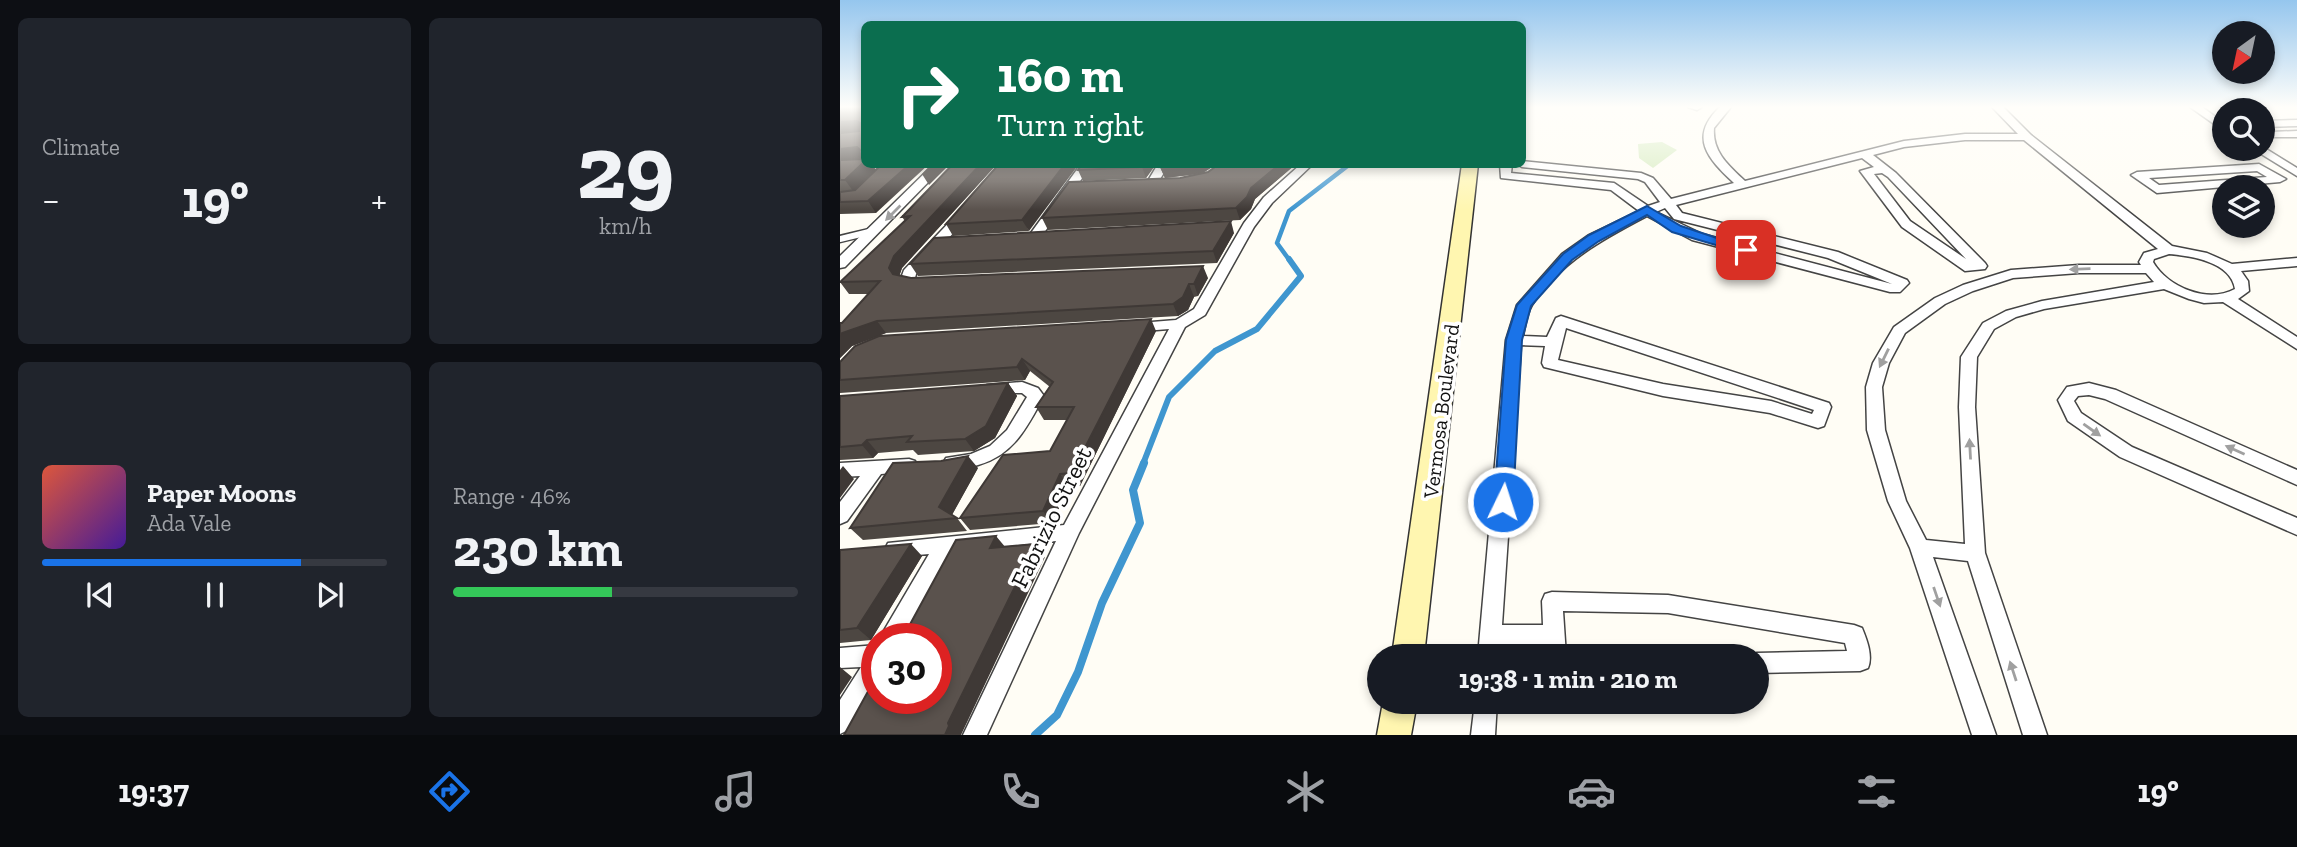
<!DOCTYPE html>
<html lang="en">
<head>
<meta charset="utf-8">
<style>
	:root { --surface:#171b24; --page:#20242c; --text:#f1f3f6; --muted:#9ea1a6; --line:#363941; --accent:#1a73e8 }
	body { margin:0; font-family:"Zilla Slab",serif; background:var(--page); color:var(--text); height:100vh; display:flex; flex-direction:column; font-size:26px; white-space:nowrap }
	* { box-sizing:border-box; margin:0 }
	p { font-size:23px; color:var(--muted) }
	.icon { flex:none; width:38px; height:38px; fill:none; stroke:currentColor; stroke-width:2; stroke-linecap:round; stroke-linejoin:round }
	.map { position:relative; flex:1; overflow:hidden }
	.details { display:flex; flex-direction:column; gap:18px; padding:18px; background:#0d0f14; width:840px }
	.details>* { flex:none }
	.hud { position:absolute; left:21px; top:21px; width:665px; height:147px; border-radius:10px; box-shadow:0 4px 10px #0003; background:#0b6e4f; color:#fff; overflow:hidden }
	.needle { width:46px; rotate:213deg }
	.fabs { position:absolute; left:1372px; top:21px; display:grid; gap:14px }
	.fabs a { display:grid; place-items:center; width:63px; height:63px; border-radius:50%; background:var(--surface); box-shadow:0 4px 10px #0003; font-size:35px }
	.speed { position:absolute; left:21px; top:623px; display:flex; gap:14px; font-size:35px; font-weight:700; text-align:center }
	.speed>* { display:grid; place-content:center; width:91px; height:91px; border-radius:50%; background:var(--surface); box-shadow:0 4px 10px #0003; line-height:1 }
	.speed .limit { border:10px solid #d22; background:#fff; color:#111 }
	.pin { position:absolute; display:grid; place-items:center; width:60px; height:60px; color:#fff; margin:-30px; border-radius:14px; box-shadow:0 4px 10px #0006 }
	.me { position:absolute; width:77px; margin:-38px; rotate:4deg; stroke-linejoin:round; filter:drop-shadow(0 0 5px #0008) }
	.turn { display:flex; align-items:center; gap:24px; height:147px; padding:0 21px; font-size:32px }
	.turn .icon { width:91px; height:91px; stroke-width:2.5 }
	.turn b { display:block; font-size:49px; line-height:60px }
	.big { font-size:52px; font-weight:800; line-height:1.1 }
	.details .widget { flex:1; display:flex; flex-direction:column; justify-content:center; gap:10px; min-width:0; padding:0 24px; border-radius:10px; background:var(--page) }
	.details .dial { align-items:center; gap:0 }
	.dial b { font-size:91px; line-height:1 }
	.song { display:flex; align-items:center; gap:21px }
	.cover { width:84px; height:84px; border-radius:10px; background:linear-gradient(135deg,hsl(10 70% 55%),hsl(260 70% 35%)) }
	.played { height:7px; border-radius:4px; background:linear-gradient(90deg,var(--accent) 75%,var(--line) 75%) }
	.keys { display:flex; justify-content:space-around; direction:ltr }
	.heat { display:flex; justify-content:space-between; align-items:center; font-size:38px; direction:ltr }
	.charge { height:10px; border-radius:5px; background:linear-gradient(90deg,#34c759 46%,var(--line) 0) }
	.details .tiles { flex:1; display:grid; gap:18px; grid-template-columns:repeat(2,1fr) }
	.trip { position:absolute; left:527px; top:644px; width:402px; height:70px; border-radius:35px; background:var(--surface); box-shadow:0 4px 10px #0003; font-weight:800; line-height:70px; text-align:center }
	.menu { display:flex; height:112px; justify-content:space-around; align-items:center; background:#090b0e; color:var(--muted) }
	.menu .icon { width:49px; height:49px }
	.menu .current { color:var(--accent) }
	.menu b { font-size:32px; color:var(--text) }
	main { display:flex; flex:1; min-height:0 }
	.map>svg:first-child { display:block }
	.green { fill:#d5ebbd }
	.lines { fill:none; stroke-linecap:round; stroke-linejoin:round }
	.stream-far2 { stroke:#3f96cf; stroke-width:4.5 }
	.stream-far1 { stroke:#3f96cf; stroke-width:6 }
	.stream { stroke:#3f96cf; stroke-width:8 }
	.service-casing { stroke:#444; stroke-width:9 }
	.minor-casing { stroke:#444; stroke-width:3 }
	.secondary-casing { stroke:#333; stroke-width:3 }
	.service { stroke:#fff; stroke-width:6 }
	.minor { fill:#fff; fill-rule:evenodd }
	.secondary { fill:#fff6b0; fill-rule:evenodd }
	.wall { fill:#4d4742 }
	.shaded-wall { fill:#3f3936 }
	.building { fill:#5a524d; stroke:#3f3936; stroke-width:2 }
	.oneway { fill:#a0a0a0 }
	.route { fill:#1a73e8; stroke:#114b97; stroke-width:2 }
	.labels { text-anchor:middle; dominant-baseline:central; stroke-width:7; stroke-linejoin:round; paint-order:stroke }
	.street-label { font-size:21px; fill:#111; stroke:#fff }
	.near-street-label { font-size:24px; fill:#111; stroke:#fff }
</style>
</head>
<body>
<main>
<section class="details">
<div class="tiles">
<div class="widget"><p>Climate</p>
<div class="heat"><a>−</a><b class="big">19°</b><a>+</a></div>
</div>
<div class="widget dial"><b>29</b><p>km/h</p></div>
<div class="widget">
<div class="song"><i class="cover"></i><div><b>Paper Moons</b><p>Ada Vale</p></div></div>
<div class="played"></div>
<div class="keys"><svg class="icon" aria-label="previous" viewBox="0 0 24 24"><path d="M18 5L8 12l10 7zM5 5v14"/></svg><svg class="icon" aria-label="pause" viewBox="0 0 24 24"><path d="M8 5v14M16 5v14"/></svg><svg class="icon" aria-label="next" viewBox="0 0 24 24"><path d="M6 5l10 7-10 7zM19 5v14"/></svg></div>
</div>
<div class="widget"><p>Range · 46%</p><b class="big">230 km</b><div class="charge"></div></div>
</div>
</section>
<div class="map">
<svg width="1457" height="735" viewBox="0 0 1457 735">
	<rect width="100%" height="100%" fill="#fffdf5"/>
	<path class="green" d="M822,142l15,8 -24,18 -14,-10 -1,-14z"/>
	<g class="lines">
		<path class="stream-far2" d="M450,261l-13,-18 12,-32 61,-47"/>
		<path class="stream-far1" d="M303,464l26,-67 46,-46 42,-22 44,-53 -12,-17"/>
		<path class="stream" d="M195,735l22,-20 21,-43 24,-69 38,-80 -7,-33 11,-27"/>
		<g class="service-casing">
			<path id="service" d="M0,239l33,-8"/>
		</g>
		<g class="minor-casing">
			<path id="minor" d="M848,107h14l-5,3z
				M880,107h11l-17,21c-2,24 15,38 31,53l159,-40 61,-7h53l-26,-27h11l28,28 141,111 35,7 25,11 65,-6v8l-56,5 7,10 1,10 -11,8 59,38v12l-74,-47 -19,1 -15,-4 -25,-10 -120,20 -28,8 -22,12 -17,28 -2,50 10,146 62,182h-24l-55,-174 -35,-4 63,178h-24l-62,-187 -22,-47 -21,-71 -1,-43 7,-24 21,-36 41,-29 28,-13 48,-15 68,-5h62l-2,-3 5,-9 14,-4 -134,-109h-59l-61,7 -31,8 23,18 89,90 2,3 -2,3 -20,2 -63,-44 -42,-56 14,-4 -12,-9 -186,47 6,8 156,39 69,28 2,3 -9,9h-10l-198,-52 -45,-24c-44,23 -87,46 -115,89 -5,8 -7,21 -9,31l24,1 9,-19 5,-2 268,87 2,4 -7,19 -6,2 -48,-15 -107,-17 -119,-29 -2,-4 3,-17 -24,-1 -19,280h41l-1,-24 3,-7 7,-2 116,3 186,30 8,3c5,12 11,28 6,40l-8,3 -103,2v-17h-8l8,-3 90,-2 -2,-8 -177,-30 -105,-2 3,45h-22l-1,-11h-42l-1,11h-22l28,-316 11,-35 45,-51 27,-19 50,-24 -28,-21 -110,-12 -1,-14h12l-1,9 103,10 34,23 12,-4 -15,-20 -7,-3 -116,-12 -5,-3h5v-3l119,12 12,5 18,21 63,-16c-26,-24 -46,-46 -14,-76zM1042,173l6,4 78,82 -56,-38 -36,-47zM825,208l9,11 154,39 64,26 -190,-50 -46,-22zM1329,254c23,2 62,8 66,35 -28,15 -67,-2 -82,-27l1,-3zM1239,273h67l8,9 -112,19 -36,10 -23,12 -22,34 -2,50 6,137 -39,-4 -20,-39 -21,-71 -3,-43 7,-24 16,-30 40,-29 28,-13 40,-13zM726,328l248,82 -2,4 -41,-13 -108,-17 -105,-24z
				M1350,107h12l22,16v8z
				M1457,120v6l-34,1v-6z
				M1423,128l8,4 26,-1v6h-32l-2,-1z
				M1423,147l34,21v8l-44,-27z
				M94,164h12l-101,103 -5,1v-12z
				M241,164h11l-53,76h-10l-1,-3z
				M318,164h11l-13,22h-8l-2,-2z
				M461,164h12l-41,39 -18,24 -49,88 -20,12 -106,206 -92,202h-24l93,-194 -105,11 -49,87h-23l50,-85 -34,3 -7,-2 -3,-6 3,-6 176,-18 105,-196 -37,3 -7,-5 2,-3 49,-4 18,-11 50,-86 20,-26z
				M1419,164l27,15 -6,3 -123,11 -26,-18 6,-3zM1417,171l10,6 -108,8 -10,-7z
				M122,212l4,1v6l-50,55 -1,4 14,3 2,3 -2,3 -27,-3 -2,-3 4,-11 54,-57z
				M182,382l16,6 6,8c-17,31 -30,59 -66,69 -10,3 -22,6 -32,3l-3,-5 3,-5 25,-4 19,-8 17,-16 20,-33 -5,-4h-35l-2,-4 2,-4z
				M1249,383l27,7 181,80v15l-192,-86 -16,-4 -11,1 -4,5 7,12 51,34 165,71v17l-177,-78 -52,-36 -10,-21 9,-13z
				M69,459l6,2 3,5 -3,5 -34,3 -34,47 -7,3v-22l20,-26 -20,1v-14z
				M37,645v37l-29,48 -8,4v-34l21,-33 -21,1v-20z
				M635,702h22l-2,33h-24z"/>
		</g>
		<g class="secondary-casing">
			<path id="secondary" d="M622,164h16l-54,492h-32z
				M543,702h34l-6,33h-34z"/>
		</g>
		<use href="#service" class="service"/>
		<use href="#minor" class="minor"/>
		<use href="#secondary" class="secondary"/>
	</g>
	<path class="wall" d="M0,107h24v57l12,6 -22,20 28,-26 -6,49 -36,1v-106h18z
		M113,164h44l-95,104 -3,8 12,2h297l-10,18 -4,1 -6,13 -10,6 -292,17 -34,13 -12,12v-35h2l27,-29h-20l-9,-12 65,-61 -3,-4z
		M159,164l30,67 -76,5 -7,-12z
		M316,164l-10,14 -63,3 -5,-11z
		M321,164h56l-14,9 5,-1 11,-8h77l-41,35 -4,10 -11,11 -192,10 -6,-12 138,-40 20,-4 -35,4 -5,-11z
		M394,233l-17,30 -299,13 -8,-12z
		M316,331l-76,155 -11,1 -17,36 -82,7 -10,-12 90,-67 17,-31h-23l-8,-13 14,-20 -20,-16 -5,9 -185,13v-31z
		M168,383l9,13 -22,42 -21,13 -56,4 -5,-5 -35,3 -5,5 -33,2v-64z
		M138,468l-26,47 5,3 10,13 -104,9 -13,-12z
		M0,550l82,6 -51,84 -31,3z"/>
	<path class="shaded-wall" d="M17,121l7,10 -24,2v-11z
		M17,147l7,11 -24,3v-12z
		M24,162v2h8l4,6 -23,21 -8,-11z
		M70,164h19l-53,49 -8,-12z
		M92,164h18l-21,21 -7,-11z
		M141,164h16l-95,104 -4,12 -9,-12 5,-12z
		M225,164h14l-50,67 -7,-11z
		M304,164h12l-10,14 -4,-11z
		M339,164h38l-15,9 -37,5 -5,-11z
		M440,164h16l-41,35 -4,10 -11,11 -4,-12 15,-20z
		M391,221l3,12 -17,30 -4,-12z
		M363,266l5,12 -10,18 -4,-12z
		M349,284l5,13 -6,13 -10,6 -5,-12z
		M311,319l5,12 -76,155 -8,-13z
		M37,321l9,12 -34,13 -12,12v-23l2,-2z
		M182,359l8,12 -5,9 -8,-13z
		M168,383l9,13 -22,42 -21,13 -9,-12z
		M27,440l11,13 -5,5 -11,-13z
		M128,456l10,12 -29,52 -10,-13z
		M3,466l11,13 -14,19v-28z
		M220,474l9,13 -17,36 -9,-12z
		M156,536l10,12h-16z
		M71,544l11,12 -51,84 -14,-12z
		M196,544l9,13 -84,178h-16l3,-12z
		M0,667l12,10 -12,18z"/>
	<path class="building" d="M18,107h6v44l-4,-1 -3,-3 -17,2v-16l19,-2 1,-8 -3,-2 -17,1v-14z
		M24,159v3l-19,18h-5v-20z
		M42,164h28l-42,37 -28,1v-10l15,-2z
		M113,164h28l-87,92 -5,12 4,6 18,4 292,-12 -9,18h-5l-6,13 -10,7 -296,17 -35,12 -2,2v-12h2l38,-42 -40,1 70,-66 -8,1z
		M159,164h66l-43,56 -76,4z
		M242,164h62l-2,3 -64,3z
		M321,164h18l-19,3z
		M379,164h61l-29,24 -4,9 -11,11 -194,10 27,-36 111,-4 28,-6z
		M391,221l-18,30 -303,13 24,-26z
		M311,319l-79,154 -12,1 -17,37 -83,7 43,-63 47,-4 24,-44h-38l17,-25 -31,-23 -5,8 -177,13v-18l15,-16 24,-10z
		M168,383l-22,43 -21,13 -58,3 5,-6 -45,4 -5,5 -22,2v-51z
		M128,456l-29,51 18,11 -107,10 43,-65 48,-2z
		M156,536l-6,12 46,-4 -88,179 1,3 -4,9h-101l27,-49h5l1,-2v14h59v-59h-34l54,-99z
		M71,544l-54,84 -17,2v-80z"/>
	<defs><path id="oneway-solid" d="M-6-.8H1V-3.2L6.5 0L1 3.2V.8H-6Z" transform="scale(1.75)"/></defs>
	<g class="oneway">
		<use href="#oneway-solid" transform="translate(53 213) rotate(135)"/>
		<use href="#oneway-solid" transform="translate(1240 269) rotate(178)"/>
		<use href="#oneway-solid" transform="translate(1044 358) rotate(116)"/>
		<use href="#oneway-solid" transform="translate(1252 430) rotate(35)"/>
		<use href="#oneway-solid" transform="translate(1130 449) rotate(-93)"/>
		<use href="#oneway-solid" transform="translate(1395 450) rotate(-156)"/>
		<use href="#oneway-solid" transform="translate(1097 597) rotate(71)"/>
		<use href="#oneway-solid" transform="translate(1173 671) rotate(-108)"/>
	</g>
	<linearGradient id="sky" x2="0" y2="1"><stop stop-color="#95c6ee"/><stop offset="0.51" stop-color="#fffefa"/><stop offset="1" stop-color="#fffefa" stop-opacity="0"/></linearGradient>
	<rect width="1457" height="210" fill="url(#sky)"/>
	<path class="route" d="M807,206l34,20 72,24 -7,4 -74,-22 -25,-17 -48,26 -27,19 -41,46 -9,34 -9,162 -3,5 -7,2 -6,-2 -3,-5 12,-162 11,-35 46,-51 26,-19z"/>
	<g class="labels">
		<g class="street-label">
			<text transform="translate(601 411) rotate(-83)">Vermosa Boulevard</text>
		</g>
		<g class="near-street-label">
			<text transform="translate(211 517) rotate(-64)">Fabrizio Street</text>
		</g>
	</g>
</svg>
<div class="fabs">
<a><svg class="needle" viewBox="-14 -14 28 28"><path d="M0-13l5 13h-10z" fill="#e53935"/><path d="M0 13l5-13h-10z" fill="#9ea1a6"/></svg></a>
<a><svg class="icon" aria-label="search" viewBox="0 0 24 24"><circle cx="10" cy="10" r="6"/><path d="M15 15l6 6"/></svg></a>
<a><svg class="icon" aria-label="layers" viewBox="0 0 24 24"><path d="M12 4l9 5-9 5-9-5zM3 14l9 5 9-5"/></svg></a>
</div>
<div class="speed"><div class="limit">30</div></div>
<div class="pin" style="left:906px;top:250px;background:#d93025"><svg class="icon" aria-label="arrive" viewBox="0 0 24 24"><path d="M6 21V4h12l-3 4 3 4H6"/></svg></div>
<svg class="me" style="left:663px;top:502px" viewBox="-20 -20 40 40"><circle r="17" fill="#1a73e8" stroke="#fff" stroke-width="3"/><path d="M0-11L8 9 0 5-8 9z" fill="#fff"/></svg>
<div class="trip">19:38 · 1 min · 210 m</div>
<div class="hud">
<div class="turn"><svg class="icon" aria-label="right" viewBox="0 0 24 24"><path d="M7 20v-9h11M14 6l5 5-5 5"/></svg><div><b>160 m</b>Turn right</div></div>
</div>
</div>
</main>
<nav class="menu">
<b>19:37</b>
<svg class="icon current" aria-label="directions" viewBox="0 0 24 24"><path d="M12 3l9 9-9 9-9-9zM9 14v-3h6M13 9l2 2-2 2"/></svg>
<svg class="icon" aria-label="music" viewBox="0 0 24 24"><path d="M9 18V5l10-2v13"/><circle cx="6" cy="18" r="3"/><circle cx="16" cy="16" r="3"/></svg>
<svg class="icon" aria-label="phone" viewBox="0 0 24 24"><path d="M5 4h4l2 5-3 2q2 4 5 5l2-3 5 2v4C11 20 4 13 5 4z"/></svg>
<svg class="icon" aria-label="climate" viewBox="0 0 24 24"><path d="M12 3v18M4 7l16 10M4 17L20 7"/></svg>
<svg class="icon" aria-label="car" viewBox="0 0 24 24"><path d="M5 17H2v-5l4-1 3-4h7l3 4 3 1v5h-3M9 17h6M6 11h13"/><circle cx="7" cy="17" r="2"/><circle cx="17" cy="17" r="2"/></svg>
<svg class="icon" aria-label="filters" viewBox="0 0 24 24"><path d="M4 7h16M4 17h16"/><circle cx="9" cy="7" r="2"/><circle cx="15" cy="17" r="2"/></svg>
<b>19°</b>
</nav>
</body>
</html>
